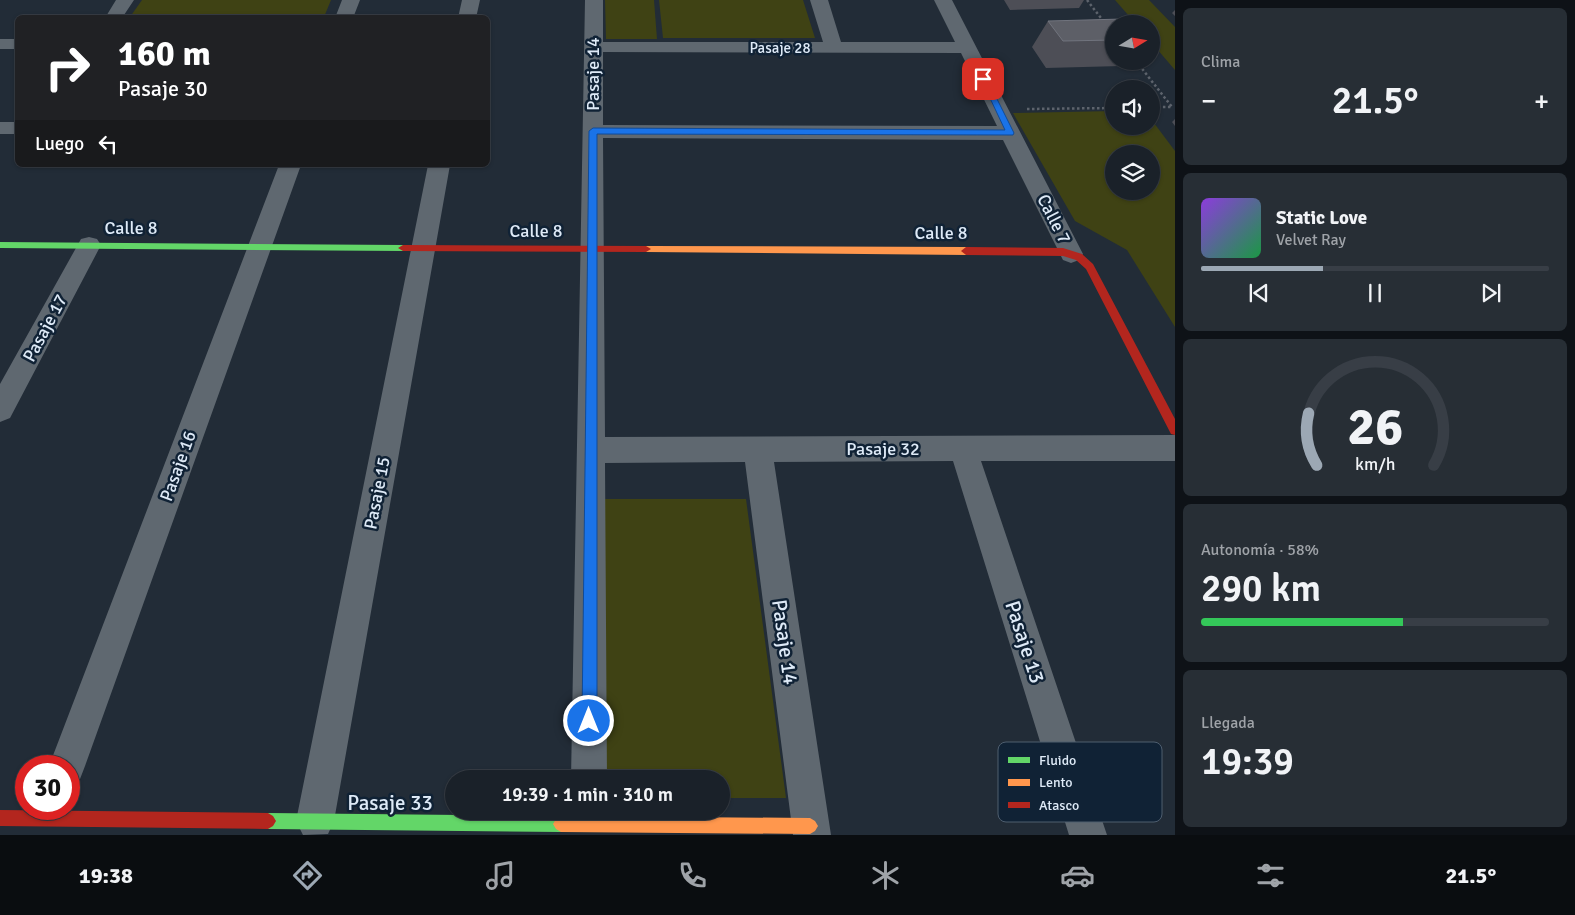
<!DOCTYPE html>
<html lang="es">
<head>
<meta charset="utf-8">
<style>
	:root { --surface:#1a2129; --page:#272e35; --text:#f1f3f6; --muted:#9fa3a8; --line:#383e46; --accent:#9ca8b4 }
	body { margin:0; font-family:Signika,sans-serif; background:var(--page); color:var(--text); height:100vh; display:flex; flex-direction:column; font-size:19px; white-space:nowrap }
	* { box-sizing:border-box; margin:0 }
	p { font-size:16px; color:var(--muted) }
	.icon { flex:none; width:28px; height:28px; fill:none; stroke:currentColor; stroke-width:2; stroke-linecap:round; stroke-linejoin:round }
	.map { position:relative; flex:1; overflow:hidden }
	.details { display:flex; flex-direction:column; gap:8px; padding:8px; background:#0e1217; width:400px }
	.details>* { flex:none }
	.banner { position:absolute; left:15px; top:15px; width:475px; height:152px; border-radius:8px; box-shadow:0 1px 4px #0004,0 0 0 1px var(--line); background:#202124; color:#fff; overflow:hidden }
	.needle { width:32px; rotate:79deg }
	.tools { position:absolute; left:1105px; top:15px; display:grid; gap:10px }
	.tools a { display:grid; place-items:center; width:55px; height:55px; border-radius:50%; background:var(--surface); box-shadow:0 1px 4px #0004,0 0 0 1px var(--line); font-size:25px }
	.speed { position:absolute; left:15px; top:755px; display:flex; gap:10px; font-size:25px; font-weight:700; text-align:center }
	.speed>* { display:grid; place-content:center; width:65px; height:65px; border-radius:50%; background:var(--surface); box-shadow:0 1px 4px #0004,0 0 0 1px var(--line); line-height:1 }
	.speed .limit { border:8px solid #d22; background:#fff; color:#111 }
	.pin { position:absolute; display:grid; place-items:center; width:42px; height:42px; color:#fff; margin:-21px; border-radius:10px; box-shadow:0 2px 8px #0006 }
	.me { position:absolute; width:55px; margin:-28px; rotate:0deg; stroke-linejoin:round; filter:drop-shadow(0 0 4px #0008) }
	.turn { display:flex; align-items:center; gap:18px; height:105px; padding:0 20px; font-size:22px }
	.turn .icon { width:65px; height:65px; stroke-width:2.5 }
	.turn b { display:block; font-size:35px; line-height:42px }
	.then { display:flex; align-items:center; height:48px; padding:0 20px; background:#0003; gap:10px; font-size:19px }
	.big { font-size:38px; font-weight:600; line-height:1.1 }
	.details .card { flex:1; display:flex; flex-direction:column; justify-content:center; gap:8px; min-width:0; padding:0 18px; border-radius:8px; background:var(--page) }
	.details .dial { align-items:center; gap:0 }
	.dial svg { height:130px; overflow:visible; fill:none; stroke:var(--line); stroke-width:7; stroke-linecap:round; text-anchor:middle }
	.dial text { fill:var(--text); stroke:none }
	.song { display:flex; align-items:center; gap:15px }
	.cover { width:60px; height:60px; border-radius:8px; background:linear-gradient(135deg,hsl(270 70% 55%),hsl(140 70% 35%)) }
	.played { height:5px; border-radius:2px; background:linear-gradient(90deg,var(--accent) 35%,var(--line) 35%) }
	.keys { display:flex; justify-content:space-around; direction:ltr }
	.heat { display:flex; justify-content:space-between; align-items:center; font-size:28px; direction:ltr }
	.charge { height:8px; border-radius:4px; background:linear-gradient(90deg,#34c759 58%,var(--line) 0) }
	.trip { position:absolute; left:445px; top:770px; width:285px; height:50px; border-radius:25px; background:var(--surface); box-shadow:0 1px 4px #0004,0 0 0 1px var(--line); font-weight:600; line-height:50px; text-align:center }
	.tabs { display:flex; height:80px; justify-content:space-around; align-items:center; background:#0a0d10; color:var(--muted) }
	.tabs .icon { width:35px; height:35px }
	.tabs .on { color:var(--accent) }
	.tabs b { font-size:22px; color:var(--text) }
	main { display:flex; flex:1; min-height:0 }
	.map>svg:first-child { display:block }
	.green { fill:#3f4214; fill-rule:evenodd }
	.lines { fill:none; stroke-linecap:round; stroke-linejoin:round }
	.path { stroke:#5d636c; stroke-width:2.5; stroke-dasharray:2.5 2.5; stroke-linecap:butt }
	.street { fill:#5f6870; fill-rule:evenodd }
	.fast { fill:#63d668; fill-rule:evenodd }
	.slow { fill:#ff974d; fill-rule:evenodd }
	.jam { fill:#b3261e; fill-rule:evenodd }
	.wall { fill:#4d4e56 }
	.building { fill:#5d5f67; stroke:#71747e }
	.route { fill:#1a73e8; stroke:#114b97 }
	.labels { text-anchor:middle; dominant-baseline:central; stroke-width:5; stroke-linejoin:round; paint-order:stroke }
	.far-street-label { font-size:15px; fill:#deeaf7; stroke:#102235 }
	.street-label { font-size:18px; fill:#deeaf7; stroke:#102235 }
	.near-street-label { font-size:21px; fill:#deeaf7; stroke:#102235 }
	.key { fill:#102235; stroke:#4e5e6f; stroke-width:1 }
	.key-label { font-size:14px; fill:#deeaf7 }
</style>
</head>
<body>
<main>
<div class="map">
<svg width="1175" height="835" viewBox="0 0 1175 835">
	<rect width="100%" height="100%" fill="#222c37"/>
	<path class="green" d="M142,0h189l-7,17h-194z
		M605,0h49l3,39h-51z
		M659,0h144l12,38h-152z
		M1115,0h34l26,27v43l-24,-28v-18h-15z
		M1114,111v15h37v-7l24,32v176l-48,-77 -52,-29 -62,-108zM1114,154h37v37h-37z
		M602,499h144l40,299h-65v-19h-116z"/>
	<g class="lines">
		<path class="path" d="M1087,0l17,22
			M1136,61l36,46h-21
			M1027,109l87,-1"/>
		<path class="street" d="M116,0h18l-12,18h-17z
			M342,0h18l-7,18h-18z
			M462,0h18l-4,18h-18z
			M585,0h18v42h220l-13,-42h18l13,42h114l-21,-42h18l131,254 -4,6 -8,3 -8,-3 -60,-120 -400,-2 2,299 570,-2v26h-194l126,374h-38l-116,-374 -179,1 57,373h-38l-48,-373 -140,1 2,316h-36zM603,52l358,1 36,73 -394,-1z
			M0,39h18v10h-18z
			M0,122h18v12h-18z
			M279,165h22l-216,601 -5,13 -11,4v-17h-20z
			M428,165h22l-116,656 -6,13 -25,1 -7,-14z
			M89,237l8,2 4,6 -91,173 -10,4v-38l81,-145z"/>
		<path class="fast" d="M0,242l403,3 5,3 -5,3 -403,-3z
			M268,813l293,3 5,3 3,5 -3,5 -5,3 -293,-3 -5,-3 -3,-5 3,-5z"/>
		<path class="slow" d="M646,246l320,1 5,4 -5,4 -320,-3 -5,-3z
			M561,816l249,2 5,3 3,5 -3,5 -5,3 -249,-2 -5,-3 -3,-5 3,-5z"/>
		<path class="jam" d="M403,245l243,1 5,3 -5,3 -243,-1 -5,-3z
			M966,247l97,1 19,6 11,10 82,155v16l-4,-1 -85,-165 -10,-9 -13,-4 -97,-1 -5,-4z
			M0,810l268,3 5,3 3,5 -3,5 -5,3 -268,-3z"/>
	</g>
	<path class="wall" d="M1004,0h80l-5,8 -69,2z
		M1175,10v6l-3,-3z
		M1048,21l66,3v37h10l-3,5 -75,2 -14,-21z
		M1175,119v7l-3,-4z"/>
	<path class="building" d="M1123,19l4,5h-13v16l-51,1 -15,-20z"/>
	<path class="route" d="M980,77l7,2 27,54 -1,2 -416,-1v587l-3,5 -5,2 -5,-2 -2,-5 7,-590 4,-3 412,2z"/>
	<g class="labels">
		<g class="far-street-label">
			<text x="780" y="48">Pasaje 28</text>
		</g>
		<g class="street-label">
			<text transform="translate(593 74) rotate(-90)">Pasaje 14</text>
			<text transform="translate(1054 219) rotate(63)">Calle 7</text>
			<text x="131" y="228">Calle 8</text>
			<text x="536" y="231">Calle 8</text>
			<text x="941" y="233">Calle 8</text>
			<text transform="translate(45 328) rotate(-62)">Pasaje 17</text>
			<text x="883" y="449">Pasaje 32</text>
			<text transform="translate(178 466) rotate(-70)">Pasaje 16</text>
			<text transform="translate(377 493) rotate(-79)">Pasaje 15</text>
		</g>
		<g class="near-street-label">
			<text transform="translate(785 642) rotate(82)">Pasaje 14</text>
			<text transform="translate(1025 642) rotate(72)">Pasaje 13</text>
			<text x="390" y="803">Pasaje 33</text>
		</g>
	</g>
	<rect x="998" y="742" width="164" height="80" rx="8" class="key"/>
	<rect x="1008" y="757" width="22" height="6" fill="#63d668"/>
	<rect x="1008" y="779" width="22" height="7" fill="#ff974d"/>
	<rect x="1008" y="802" width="22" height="6" fill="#b3261e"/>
	<g class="key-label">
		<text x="1039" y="765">Fluido</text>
		<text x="1039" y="787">Lento</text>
		<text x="1039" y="810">Atasco</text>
	</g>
</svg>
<div class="tools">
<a><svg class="needle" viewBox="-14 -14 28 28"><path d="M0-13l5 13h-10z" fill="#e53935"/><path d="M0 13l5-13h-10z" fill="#9fa3a8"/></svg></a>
<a><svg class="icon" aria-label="sound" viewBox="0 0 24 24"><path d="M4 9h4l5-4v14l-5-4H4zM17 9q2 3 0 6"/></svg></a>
<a><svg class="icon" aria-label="layers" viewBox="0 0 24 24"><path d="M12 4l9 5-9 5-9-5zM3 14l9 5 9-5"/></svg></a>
</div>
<div class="speed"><div class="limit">30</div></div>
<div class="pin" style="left:983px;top:79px;background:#d93025"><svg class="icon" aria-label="arrive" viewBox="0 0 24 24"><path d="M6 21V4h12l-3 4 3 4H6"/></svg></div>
<svg class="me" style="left:589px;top:721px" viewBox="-20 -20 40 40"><circle r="17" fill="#1a73e8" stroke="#fff" stroke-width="3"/><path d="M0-11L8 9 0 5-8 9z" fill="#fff"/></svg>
<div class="trip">19:39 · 1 min · 310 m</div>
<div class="banner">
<div class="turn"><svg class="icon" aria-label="right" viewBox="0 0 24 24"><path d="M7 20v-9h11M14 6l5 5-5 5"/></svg><div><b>160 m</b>Pasaje 30</div></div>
<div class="then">Luego<svg class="icon" aria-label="left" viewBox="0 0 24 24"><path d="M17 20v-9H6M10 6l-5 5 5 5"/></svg></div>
</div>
</div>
<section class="details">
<div class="card"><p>Clima</p>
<div class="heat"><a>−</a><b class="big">21.5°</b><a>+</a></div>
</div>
<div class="card">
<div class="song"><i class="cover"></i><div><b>Static Love</b><p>Velvet Ray</p></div></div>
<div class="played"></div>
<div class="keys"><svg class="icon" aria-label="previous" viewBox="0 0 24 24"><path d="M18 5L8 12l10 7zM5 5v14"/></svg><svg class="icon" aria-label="pause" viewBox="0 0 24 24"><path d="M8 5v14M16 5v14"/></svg><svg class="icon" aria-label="next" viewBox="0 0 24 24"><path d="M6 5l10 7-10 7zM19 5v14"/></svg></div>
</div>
<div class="card dial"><svg viewBox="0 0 100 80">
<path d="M14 69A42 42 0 1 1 86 69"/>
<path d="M14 69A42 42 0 0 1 9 37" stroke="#9ca8b4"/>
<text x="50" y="56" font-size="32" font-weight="700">26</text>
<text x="50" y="72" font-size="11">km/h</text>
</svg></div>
<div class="card"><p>Autonomía · 58%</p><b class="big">290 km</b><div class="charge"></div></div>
<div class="card"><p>Llegada</p><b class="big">19:39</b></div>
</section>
</main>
<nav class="tabs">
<b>19:38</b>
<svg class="icon on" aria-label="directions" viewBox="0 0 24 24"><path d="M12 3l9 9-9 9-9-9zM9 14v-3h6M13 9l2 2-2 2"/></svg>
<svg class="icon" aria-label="music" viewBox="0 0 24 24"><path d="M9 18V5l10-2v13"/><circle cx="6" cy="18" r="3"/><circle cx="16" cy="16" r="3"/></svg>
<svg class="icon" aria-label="phone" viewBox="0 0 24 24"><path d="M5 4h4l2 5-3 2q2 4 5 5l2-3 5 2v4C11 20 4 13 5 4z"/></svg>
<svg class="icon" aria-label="climate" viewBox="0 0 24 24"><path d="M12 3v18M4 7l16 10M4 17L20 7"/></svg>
<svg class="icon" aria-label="car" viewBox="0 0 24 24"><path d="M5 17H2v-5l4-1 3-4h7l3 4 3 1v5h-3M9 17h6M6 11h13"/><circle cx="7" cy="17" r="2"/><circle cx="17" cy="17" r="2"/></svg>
<svg class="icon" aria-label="filters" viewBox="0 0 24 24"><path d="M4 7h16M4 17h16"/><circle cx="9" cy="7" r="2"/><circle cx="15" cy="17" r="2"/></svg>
<b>21.5°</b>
</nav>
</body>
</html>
